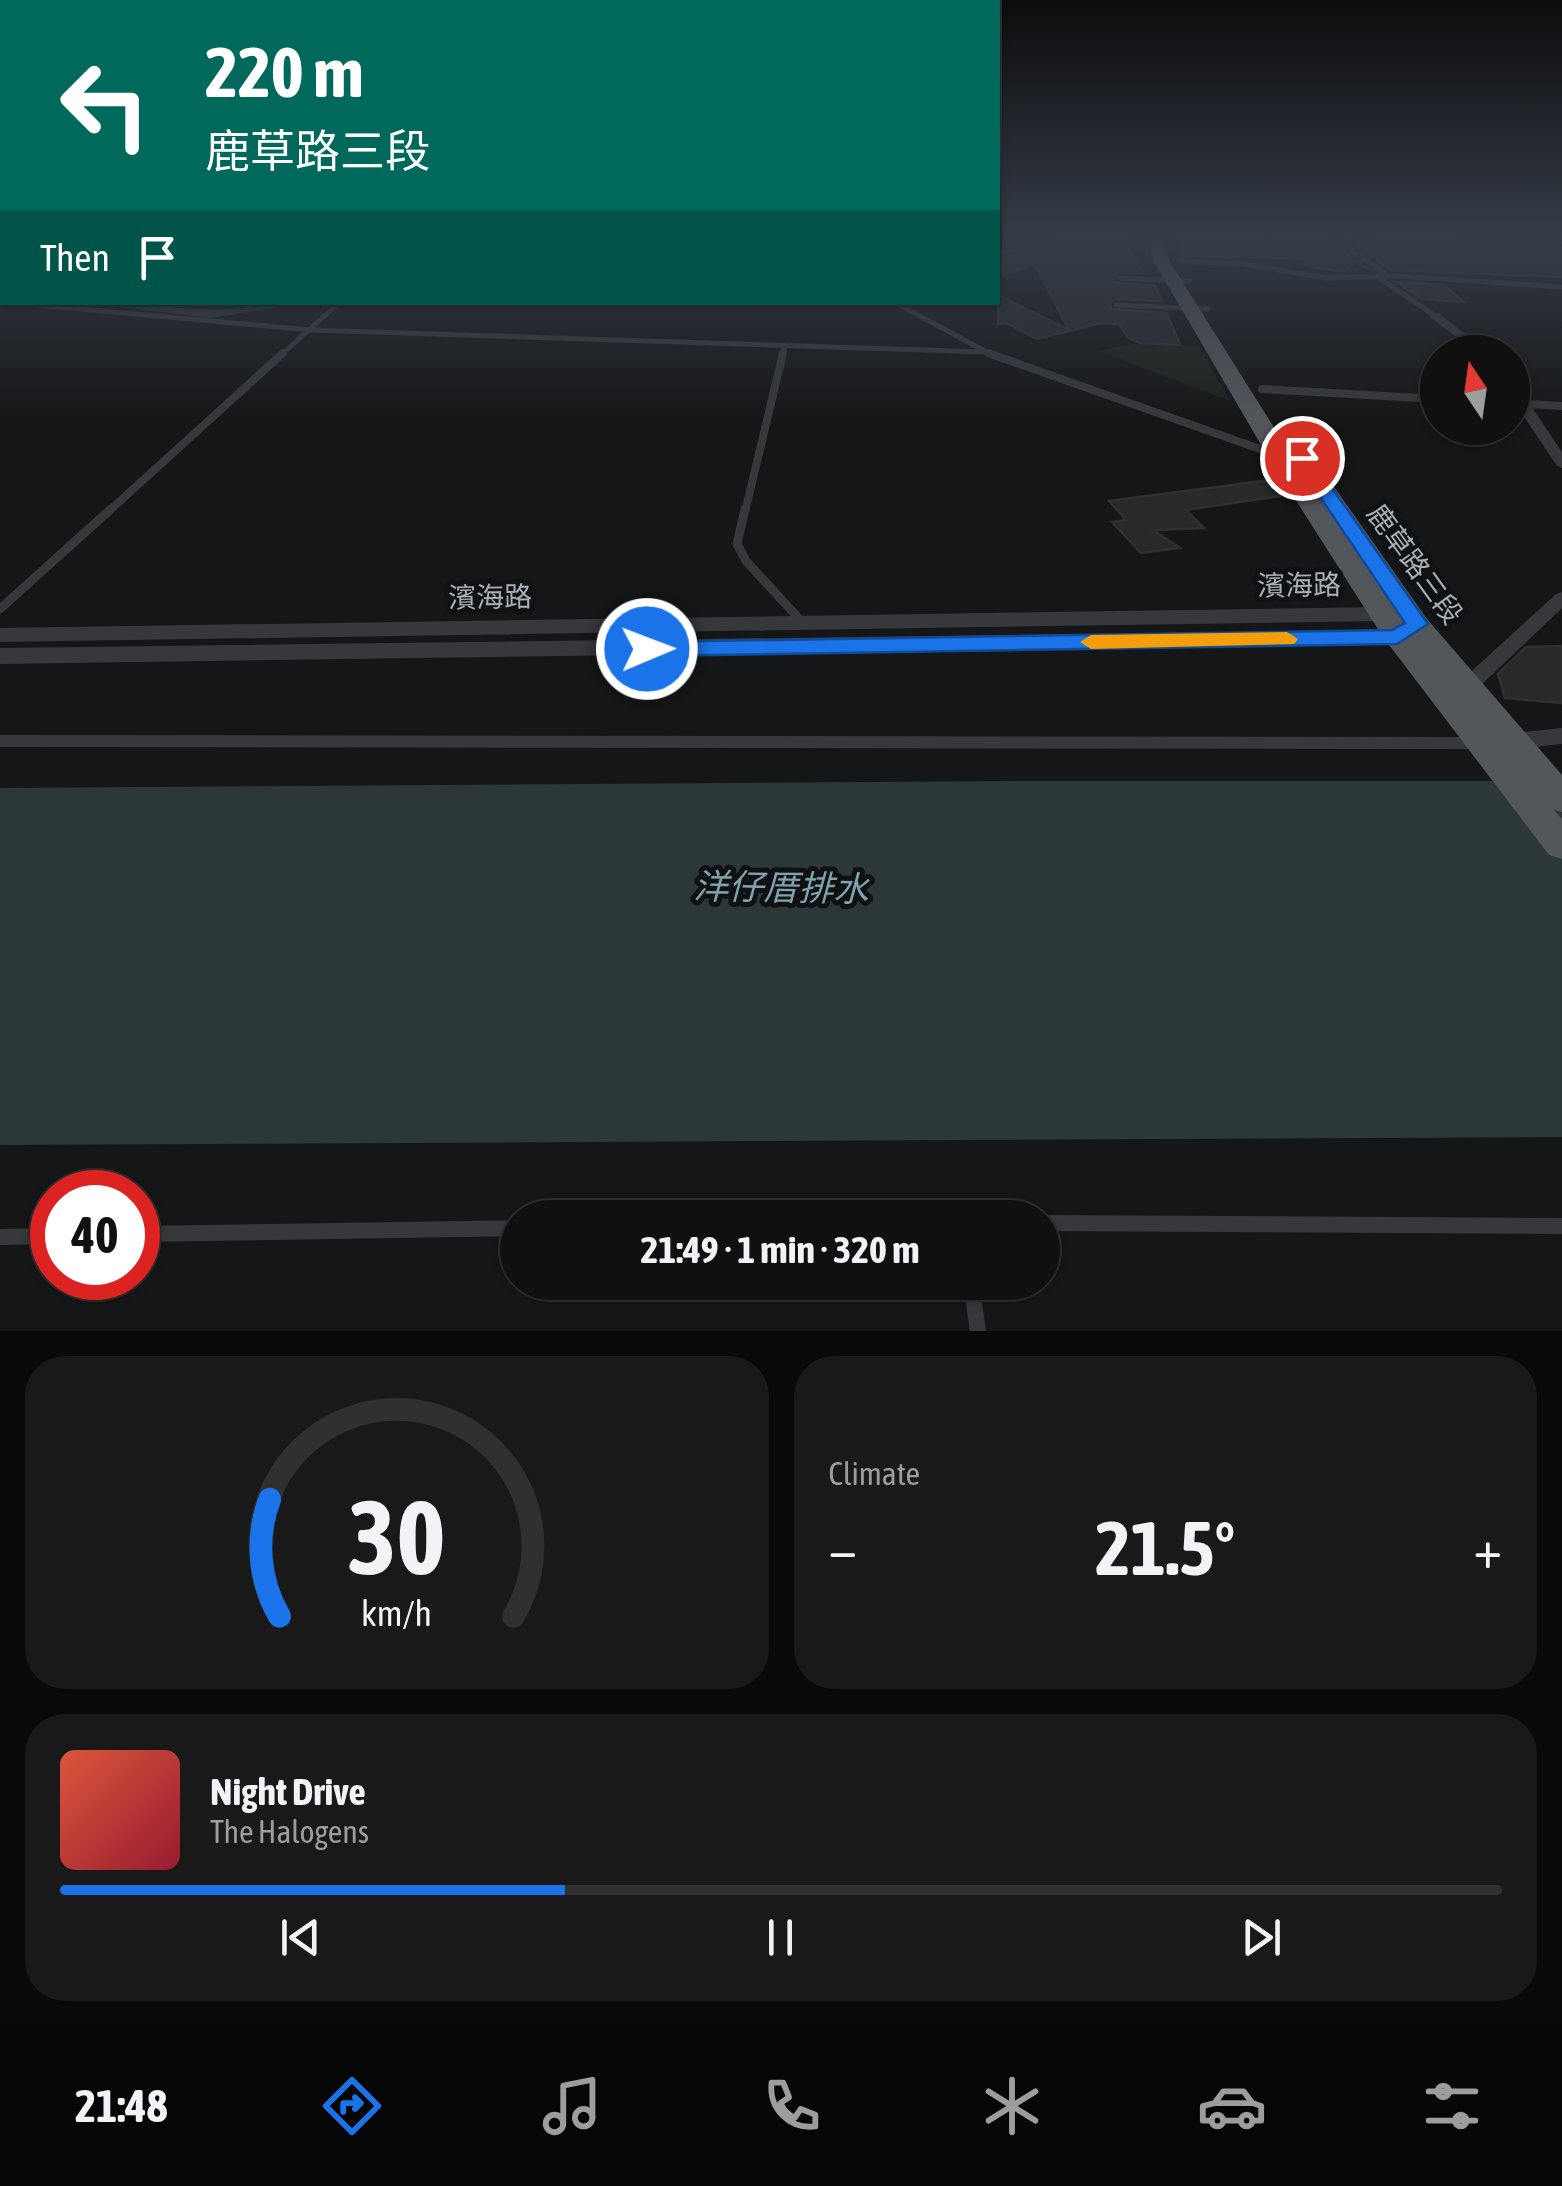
<!DOCTYPE html>
<html lang="en">
<head>
<meta charset="utf-8">
<style>
	:root { --surface:#101011; --page:#19191a; --text:#f1f3f6; --muted:#9c9d9f; --line:#303031; --accent:#1a73e8 }
	body { margin:0; font-family:"Asap Condensed","Noto Sans TC",sans-serif; background:var(--page); color:var(--text); height:100vh; display:flex; flex-direction:column; font-size:38px; white-space:nowrap }
	* { box-sizing:border-box; margin:0 }
	p { font-size:32px; color:var(--muted) }
	.icon { flex:none; width:55px; height:55px; fill:none; stroke:currentColor; stroke-width:2; stroke-linecap:round; stroke-linejoin:round }
	.map { position:relative; height:1331px; overflow:hidden }
	.side { display:flex; flex-direction:column; gap:25px; padding:25px; background:#090909; flex:1 }
	.side>* { flex:none }
	.guide { position:absolute; left:0px; top:0px; width:1000px; height:305px; box-shadow:0 2px 8px #0004,0 0 0 2px var(--line); background:#00695c; color:#fff; overflow:hidden }
	.needle { width:65px; rotate:347deg }
	.controls { position:absolute; left:1420px; top:335px; display:grid; gap:20px }
	.controls a { display:grid; place-items:center; width:110px; height:110px; border-radius:50%; background:var(--surface); box-shadow:0 2px 8px #0004,0 0 0 2px var(--line); font-size:50px }
	.speed { position:absolute; left:30px; top:1170px; display:flex; gap:20px; font-size:50px; font-weight:700; text-align:center }
	.speed>* { display:grid; place-content:center; width:130px; height:130px; border-radius:50%; background:var(--surface); box-shadow:0 2px 8px #0004,0 0 0 2px var(--line); line-height:1 }
	.speed .limit { border:15px solid #d22; background:#fff; color:#111 }
	.pin { position:absolute; display:grid; place-items:center; width:85px; height:85px; color:#fff; margin:-42px; border:5px solid #fff; border-radius:50%; box-shadow:0 2px 10px #0007 }
	.me { position:absolute; width:110px; margin:-55px; rotate:89deg; stroke-linejoin:round; filter:drop-shadow(0 0 8px #0008) }
	.turn { display:flex; align-items:center; gap:35px; height:210px; padding:0 40px; font-size:45px }
	.turn .icon { width:130px; height:130px; stroke-width:2.5 }
	.turn b { display:block; font-size:70px; line-height:85px }
	.then { display:flex; align-items:center; height:95px; padding:0 40px; background:#0003; gap:20px; font-size:38px }
	.big { font-size:75px; font-weight:700; line-height:1.1 }
	.side .card { flex:1; display:flex; flex-direction:column; justify-content:center; gap:15px; min-width:0; padding:0 35px; border-radius:40px; background:var(--page) }
	.side .dial { align-items:center; gap:0 }
	.dial svg { height:260px; overflow:visible; fill:none; stroke:var(--line); stroke-width:7; stroke-linecap:round; text-anchor:middle }
	.dial text { fill:var(--text); stroke:none }
	.song { display:flex; align-items:center; gap:30px }
	.cover { width:120px; height:120px; border-radius:15px; background:linear-gradient(135deg,hsl(10 70% 55%),hsl(350 70% 35%)) }
	.played { height:10px; border-radius:5px; background:linear-gradient(90deg,var(--accent) 35%,var(--line) 35%) }
	.keys { display:flex; justify-content:space-around; direction:ltr }
	.heat { display:flex; justify-content:space-between; align-items:center; font-size:55px; direction:ltr }
	.side .tiles { flex:1; display:grid; gap:25px; grid-template-columns:1fr 1fr }
	.card:last-child { grid-column:span 2 }
	.trip { position:absolute; left:500px; top:1200px; width:560px; height:100px; border-radius:50px; background:var(--surface); box-shadow:0 2px 8px #0004,0 0 0 2px var(--line); font-weight:700; line-height:100px; text-align:center }
	.menu { display:flex; height:160px; justify-content:space-around; align-items:center; background:#060607; color:var(--muted) }
	.menu .icon { width:70px; height:70px }
	.menu .active { color:var(--accent) }
	.menu b { font-size:45px; color:var(--text) }
	.map>svg:first-child { display:block }
	.green { fill:#1c221c }
	.water { fill:#2c373a }
	.lines { fill:none; stroke-linecap:round; stroke-linejoin:round }
	.canal { fill:#2c373a; fill-rule:evenodd }
	.building { fill:#28292b; stroke:#2f3033; stroke-width:2.5 }
	.service-far4 { stroke:#36383c; stroke-width:5 }
	.service-far3 { stroke:#36383c; stroke-width:8 }
	.service-far2 { stroke:#36383c; stroke-width:9 }
	.service-far1 { stroke:#36383c; stroke-width:12 }
	.service { stroke:#36383c; stroke-width:16 }
	.minor { fill:#36383c; fill-rule:evenodd }
	.tertiary { fill:#36383c; fill-rule:evenodd }
	.primary { fill:#53565b; fill-rule:evenodd }
	.route { fill:#1a73e8; stroke:#114b97; stroke-width:2.5 }
	.slow { fill:#f59e0b }
	.labels { text-anchor:middle; dominant-baseline:central; stroke-width:10; stroke-linejoin:round; paint-order:stroke }
	.street-label { font-size:28px; fill:#a8afb6; stroke:#101112 }
	.near-water-label { font-size:35px; font-style:italic; fill:#81a3af; stroke:#101112 }
</style>
</head>
<body>
<div class="map">
<svg width="1562" height="1331" viewBox="0 0 1562 1331">
	<rect width="100%" height="100%" fill="#151617"/>
	<path class="green" d="M1133,344l66,2 31,55 -131,-50z"/>
	<path class="water" d="M1022,781h540v356l-1562,8v-357z"/>
	<g class="lines">
		<path class="canal" d="M2,249v8l-2,1v-8z
			M0,290h2v8h-2z
			M81,302c43,0 84,6 126,7 33,2 68,-7 102,-7l-98,16z"/>
	</g>
	<path class="building" d="M1059,236l64,2 21,35 -27,-1 -3,10 41,4 7,15 -47,-2 -5,4 1,6 56,4 13,32 -40,-2 -13,-6 -8,-13 -18,-1 -64,16 -31,-16 -8,1v-29l71,35 -35,-66 -36,13v-26h60z
		M1181,236l141,3 4,4h14l9,14 21,13 -16,-8 -9,9h-9l-34,-6 6,-6 -125,-4z
		M1416,240l136,4 10,4v29l-172,-7 -36,-28z
		M1397,282l47,3 20,17 -42,-3z
		M1278,479l9,16 -101,15 18,18 -51,2 27,18 -39,5 -29,-31 14,-2 -17,-19z
		M1562,646v57l-57,-5 -7,-24 28,-27z"/>
	<g class="lines">
		<path class="service-far4" d="M1149,236h18
			M1343,236l10,16 31,20 -6,5 56,38
			M1178,261l65,3 83,14 70,-2 166,11
			M1119,278l71,3
			M3,302l308,28 674,22
			M185,302h77
			M894,302l100,54
			M1116,305l92,4
			M280,356l60,-54
			M782,356l3,-11"/>
		<path class="service-far3" d="M988,353l289,102
			M1262,389l176,10
			M1512,403l50,3
			M108,512l175,-159
			M745,512l38,-159"/>
		<path class="service-far2" d="M745,509l-8,35 9,17 57,62
			M0,609l111,-100"/>
		<path class="service-far1" d="M0,741l1477,2"/>
		<path class="service" d="M1042,1223l520,3
			M138,1234l380,-6
			M0,1237l52,-1
			M971,1282l7,49"/>
		<path class="minor" d="M1548,236l14,1v7l-13,-6z
			M1430,313h8l51,39h-13l-46,-35z
			M1512,384l5,1 45,67v16l-5,-2 -45,-67z
			M1562,592v16l-85,81h-14l-3,-5 3,-5 93,-85z
			M1562,728v16l-58,6 -8,-3 -3,-5 3,-5 8,-3z"/>
		<path class="tertiary" d="M1381,607l25,7 2,8 12,1 4,5 -27,16 -1397,20v-16l1392,-18 6,-4 -18,-5 -1380,21v-14z"/>
		<path class="primary" d="M1145,236h14l11,26 159,253 -26,-39 4,-5h16l104,148 135,156v37l-8,-2 8,9v40l-13,-4 -166,-218 -116,-182 -113,-193z"/>
	</g>
	<linearGradient id="sky" x2="0" y2="1"><stop stop-color="#0c0c0d"/><stop offset="0.56" stop-color="#353c47"/><stop offset="1" stop-color="#353c47" stop-opacity="0"/></linearGradient>
	<rect width="1562" height="422" fill="url(#sky)"/>
	<path class="route" d="M1297,454h11l120,170 -31,20 -750,12 -11,-7 11,-7 745,-12 13,-7 -111,-165z"/>
	<path class="slow" d="M1287,632l11,7 -4,5 -203,5 -11,-7 11,-7z"/>
	<g class="labels">
		<g class="street-label">
			<text transform="translate(1415 564) rotate(54)">鹿草路三段</text>
			<text transform="translate(1299 585) rotate(-1)">濱海路</text>
			<text transform="translate(490 597) rotate(-1)">濱海路</text>
		</g>
		<g class="near-water-label">
			<text transform="translate(781 887) rotate(1)">洋仔厝排水</text>
		</g>
	</g>
</svg>
<div class="controls">
<a><svg class="needle" viewBox="-14 -14 28 28"><path d="M0-13l5 13h-10z" fill="#e53935"/><path d="M0 13l5-13h-10z" fill="#9c9d9f"/></svg></a>
</div>
<div class="speed"><div class="limit">40</div></div>
<div class="pin" style="left:1302px;top:458px;background:#d93025"><svg class="icon" aria-label="arrive" viewBox="0 0 24 24"><path d="M6 21V4h12l-3 4 3 4H6"/></svg></div>
<svg class="me" style="left:647px;top:649px" viewBox="-20 -20 40 40"><circle r="17" fill="#1a73e8" stroke="#fff" stroke-width="3"/><path d="M0-11L8 9 0 5-8 9z" fill="#fff"/></svg>
<div class="trip">21:49 · 1 min · 320 m</div>
<div class="guide">
<div class="turn"><svg class="icon" aria-label="left" viewBox="0 0 24 24"><path d="M17 20v-9H6M10 6l-5 5 5 5"/></svg><div><b>220 m</b>鹿草路三段</div></div>
<div class="then">Then<svg class="icon" aria-label="arrive" viewBox="0 0 24 24"><path d="M6 21V4h12l-3 4 3 4H6"/></svg></div>
</div>
</div>
<section class="side">
<div class="tiles">
<div class="card dial"><svg viewBox="0 0 100 80">
<path d="M14 69A42 42 0 1 1 86 69"/>
<path d="M14 69A42 42 0 0 1 11 33" stroke="#1a73e8"/>
<text x="50" y="56" font-size="32" font-weight="700">30</text>
<text x="50" y="72" font-size="11">km/h</text>
</svg></div>
<div class="card"><p>Climate</p>
<div class="heat"><a>−</a><b class="big">21.5°</b><a>+</a></div>
</div>
<div class="card">
<div class="song"><i class="cover"></i><div><b>Night Drive</b><p>The Halogens</p></div></div>
<div class="played"></div>
<div class="keys"><svg class="icon" aria-label="previous" viewBox="0 0 24 24"><path d="M18 5L8 12l10 7zM5 5v14"/></svg><svg class="icon" aria-label="pause" viewBox="0 0 24 24"><path d="M8 5v14M16 5v14"/></svg><svg class="icon" aria-label="next" viewBox="0 0 24 24"><path d="M6 5l10 7-10 7zM19 5v14"/></svg></div>
</div>
</div>
</section>
<nav class="menu">
<b>21:48</b>
<svg class="icon active" aria-label="directions" viewBox="0 0 24 24"><path d="M12 3l9 9-9 9-9-9zM9 14v-3h6M13 9l2 2-2 2"/></svg>
<svg class="icon" aria-label="music" viewBox="0 0 24 24"><path d="M9 18V5l10-2v13"/><circle cx="6" cy="18" r="3"/><circle cx="16" cy="16" r="3"/></svg>
<svg class="icon" aria-label="phone" viewBox="0 0 24 24"><path d="M5 4h4l2 5-3 2q2 4 5 5l2-3 5 2v4C11 20 4 13 5 4z"/></svg>
<svg class="icon" aria-label="climate" viewBox="0 0 24 24"><path d="M12 3v18M4 7l16 10M4 17L20 7"/></svg>
<svg class="icon" aria-label="car" viewBox="0 0 24 24"><path d="M5 17H2v-5l4-1 3-4h7l3 4 3 1v5h-3M9 17h6M6 11h13"/><circle cx="7" cy="17" r="2"/><circle cx="17" cy="17" r="2"/></svg>
<svg class="icon" aria-label="filters" viewBox="0 0 24 24"><path d="M4 7h16M4 17h16"/><circle cx="9" cy="7" r="2"/><circle cx="15" cy="17" r="2"/></svg>
</nav>
</body>
</html>
